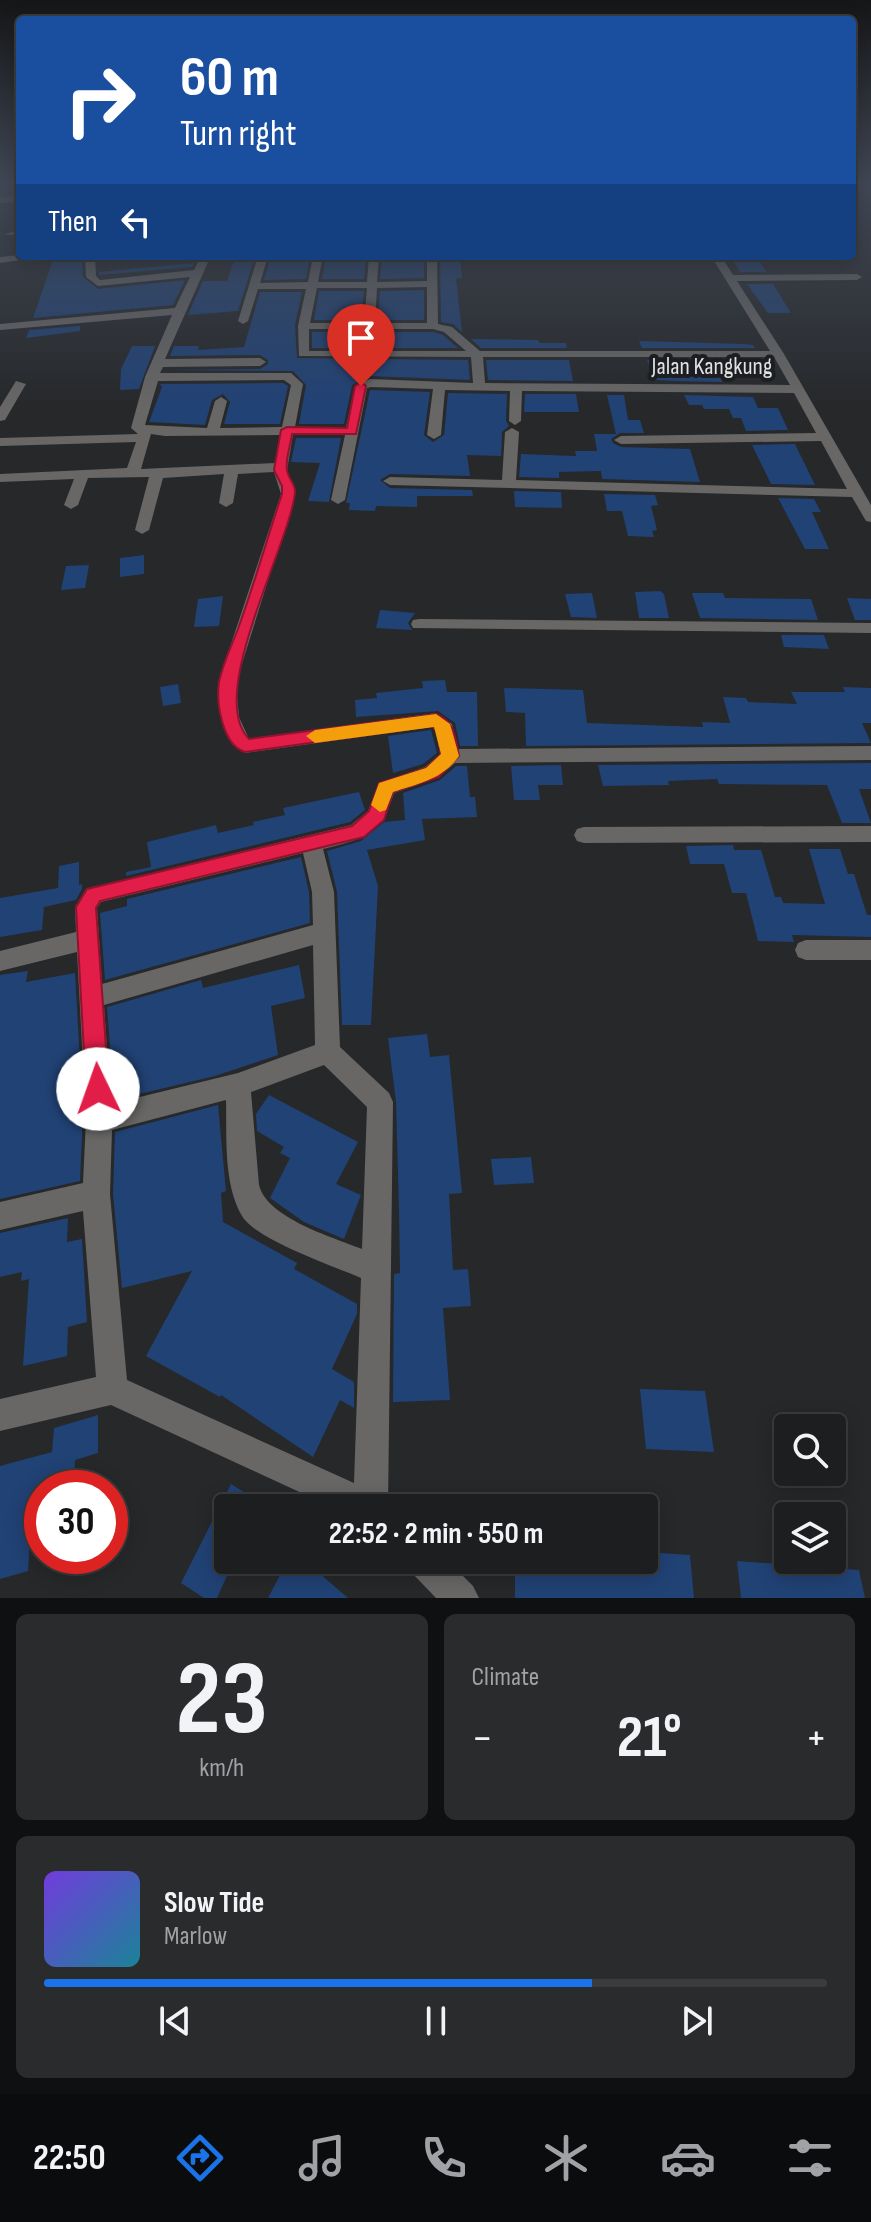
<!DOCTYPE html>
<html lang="en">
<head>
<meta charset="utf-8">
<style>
	:root { --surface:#1c1e20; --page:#292b2d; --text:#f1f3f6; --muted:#a0a2a5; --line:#3a3c3e; --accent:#1a73e8 }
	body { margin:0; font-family:"Sofia Sans Condensed",sans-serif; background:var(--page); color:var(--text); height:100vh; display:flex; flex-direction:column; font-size:30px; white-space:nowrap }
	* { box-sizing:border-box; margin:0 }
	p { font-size:26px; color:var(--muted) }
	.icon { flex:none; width:44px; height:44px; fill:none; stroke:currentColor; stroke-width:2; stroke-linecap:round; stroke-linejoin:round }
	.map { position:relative; height:1598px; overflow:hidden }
	.sheet { display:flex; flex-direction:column; gap:16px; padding:16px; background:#0f1012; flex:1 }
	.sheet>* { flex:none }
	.guide { position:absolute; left:16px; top:16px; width:840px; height:244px; border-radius:8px; box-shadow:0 4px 20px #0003,0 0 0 2px var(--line); background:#1a4fa0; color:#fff; overflow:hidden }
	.controls { position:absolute; left:774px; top:1414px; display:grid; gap:16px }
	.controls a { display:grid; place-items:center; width:72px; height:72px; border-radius:8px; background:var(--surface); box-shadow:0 4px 20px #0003,0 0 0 2px var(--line); font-size:40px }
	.speed { position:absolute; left:24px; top:1470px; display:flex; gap:16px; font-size:40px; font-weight:700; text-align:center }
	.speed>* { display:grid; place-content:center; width:104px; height:104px; border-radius:50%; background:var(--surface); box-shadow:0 4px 20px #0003,0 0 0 2px var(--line); line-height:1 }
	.speed .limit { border:12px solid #d22; background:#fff; color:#111 }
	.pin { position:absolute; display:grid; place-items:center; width:68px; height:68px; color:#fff; margin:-82px -34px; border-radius:50% 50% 50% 0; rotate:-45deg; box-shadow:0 0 8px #0007 }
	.pin .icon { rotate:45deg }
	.me { position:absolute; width:88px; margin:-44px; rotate:357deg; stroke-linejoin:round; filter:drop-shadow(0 0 6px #0008) }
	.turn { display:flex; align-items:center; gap:28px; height:168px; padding:0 32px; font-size:36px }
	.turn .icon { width:104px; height:104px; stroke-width:2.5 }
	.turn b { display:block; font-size:56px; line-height:68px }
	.then { display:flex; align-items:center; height:76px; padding:0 32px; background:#0003; gap:16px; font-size:30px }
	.big { font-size:60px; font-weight:700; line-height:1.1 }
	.sheet .card { flex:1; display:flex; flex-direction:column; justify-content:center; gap:12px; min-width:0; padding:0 28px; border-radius:12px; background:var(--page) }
	.sheet .dial { align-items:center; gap:0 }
	.dial b { font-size:104px; line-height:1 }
	.song { display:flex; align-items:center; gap:24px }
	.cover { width:96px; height:96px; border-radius:12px; background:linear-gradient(135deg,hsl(260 70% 55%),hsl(190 70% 35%)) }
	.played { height:8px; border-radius:4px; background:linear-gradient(90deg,var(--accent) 70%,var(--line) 70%) }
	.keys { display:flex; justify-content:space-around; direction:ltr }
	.heat { display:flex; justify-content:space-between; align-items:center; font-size:44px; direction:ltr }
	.sheet .tiles { flex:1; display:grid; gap:16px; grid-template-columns:1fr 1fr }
	.card:last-child { grid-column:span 2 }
	.trip { position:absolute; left:214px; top:1494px; width:444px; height:80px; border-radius:8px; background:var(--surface); box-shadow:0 4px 20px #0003,0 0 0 2px var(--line); font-weight:700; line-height:80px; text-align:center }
	.dock { display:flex; height:128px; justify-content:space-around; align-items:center; background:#0b0c0d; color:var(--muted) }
	.dock .icon { width:56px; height:56px }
	.dock .selected { color:var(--accent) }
	.dock b { font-size:36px; color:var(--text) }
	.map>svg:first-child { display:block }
	.building { fill:#214275 }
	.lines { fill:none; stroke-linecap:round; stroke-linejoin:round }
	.street { fill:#686766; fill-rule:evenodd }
	.route { fill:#e11d48; stroke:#92132f; stroke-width:2 }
	.slow { fill:#f59e0b }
	.labels { text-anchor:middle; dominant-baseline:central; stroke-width:8; stroke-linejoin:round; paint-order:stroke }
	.far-street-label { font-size:24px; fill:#e0e1e3; stroke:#1c1e21 }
</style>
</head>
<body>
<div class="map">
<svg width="871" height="1598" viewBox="0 0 871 1598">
	<rect width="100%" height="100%" fill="#26282a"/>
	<path class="building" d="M241,256h14l-17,55 -50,4 15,-34h24l6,-18z
		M271,256h39l-4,23 -42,1z
		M326,256h40l-2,23h-42z
		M382,256h42v22l-44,1z
		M440,256h20l2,22h-6l6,54 -9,-8 -12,-2z
		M82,258l1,19 15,12 87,-9 -12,25 -140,13 20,-58z
		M733,260h26l7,12h-26z
		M194,263l-2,4 -93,8v-3z
		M747,284h26l18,29h-23z
		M424,290v30h-46l2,-29z
		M319,291h45l-3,29h-47z
		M260,292h42l-7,33 2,33 171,2 2,20 -101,-4 -17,9 -8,39h-45l7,-39 -13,-14 -128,-1 95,-1 8,-5v-4l-8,-5 -90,1 4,-10h25l-1,4 46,-3z
		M80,326v5l-54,7 3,-8z
		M312,332h121l10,3 15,13h-146z
		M471,339l67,1 2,3h26l1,5h-86z
		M639,341l104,3 10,1 2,3h-113z
		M132,346h23l-16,43 -19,1 1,-21z
		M486,360h83l4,21 -85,-1z
		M647,360h116l1,3 -50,1 8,18 -45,-1 -22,-1z
		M283,383l5,3 -8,38h-56l6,-22 -7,-8 -11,6 -7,25 -56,-3 13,-35 -2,-3z
		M370,390l60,2 -6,43 9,7 11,-7 4,-42 59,1 -1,27 3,5 -7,6 -1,24 -34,-1 3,21 -80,-2 -10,6 10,8 82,2 1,6h-56v11l-41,-1 -1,5 -26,-1 1,-7h-4z
		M525,394h51l3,18h-55z
		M607,395h17l4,25h12l4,13h-24l-9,6 2,4 8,4 69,2 10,33 -98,-3 -1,-8 -42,1v6l-40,-1 2,-23 55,2 -1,-5h22l-3,-17h22z
		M684,395l69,2 5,11h20l10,22 -42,1 -5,-13h-8l-4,-9h-25l-2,-4h-13z
		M296,438h45l-12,64 -21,-1 12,-38 -29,-1z
		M795,444l20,41 -44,-1 -19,-39z
		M514,491l47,1 1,16 -47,-1z
		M604,494l51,1 3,10 -7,1 6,24 -5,1 2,6 -26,-1 -6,-25h-15z
		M778,498l36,1 7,13h-9l17,37h-24z
		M144,555v19l-24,3v-19z
		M89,565l-4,23 -24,2 5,-24z
		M660,591l4,3 5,24h-30l-4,-26z
		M592,593l5,25 -26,-1 -6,-23z
		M692,593h31l2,5 86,1 7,21 -118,-2z
		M223,596l-4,30 -25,1 4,-28z
		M847,598l24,1v21h-16z
		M380,610l35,3 -7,10 4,7 -36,-2z
		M781,635h43l5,14 -45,-2z
		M445,680l2,12h30l1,54h-18l-5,-23 -17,-12 -82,6 -1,-17 22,-2 -1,-5 47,-5 -1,-7z
		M178,684l3,19 -18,3 -3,-19z
		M843,687l28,1v35h-9l9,20 -345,3 -1,-33 -19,-1 -2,-24 79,2 4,33 116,4 -1,-5 28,1 -7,-26 23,1 2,4 49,2 -6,-12h54z
		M431,730l6,23 -14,11 -30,9 -5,-37z
		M871,763v26h-12l12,34h-29l-15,-38 -108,-1 -2,-5 -49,2 1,4 -66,1 -5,-21z
		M561,765l2,20h-25l2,15h-26l-3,-34z
		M456,766h11l3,31h5l2,20 -55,2 3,21 -58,10 11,36 -7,139h-29l-5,-133 -10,-41 34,-10 23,-19 21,-2 -2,-27 37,-13z
		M359,792l6,18 -15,12 -224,54v-4l25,-5 -4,-25 69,-17 2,8 36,-8 -1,-3 32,-7 -2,-7z
		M733,845l1,5h27l14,47h6l2,6 42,1 -16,-55h31l8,25h6l13,41h4v22l-79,-2 2,7 -36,-1 -12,-48h-14l-8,-29h-34l-4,-18z
		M301,857l8,35 1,31 -205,57 -5,-67 27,-7v-7z
		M79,862v23l3,-1v5l-6,11 -32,7 -2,23 -42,7v-39l58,-10 1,-22z
		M299,965l6,33 -34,8 7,49 -63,21 -101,24 -7,-93 94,-27 2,8z
		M28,971l-2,11 49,-9 8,140 -3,68 -80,18v-224z
		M427,1034l3,23 19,-2 13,138 -13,1 4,76 15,-1 3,37 -28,2 7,92 -57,2 1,-128 6,-1 -1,-62 -3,-109 -8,-64z
		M269,1095l89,47 -22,42 25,11 -17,44 -40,-17 -34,-24 20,-40 -10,-5 4,-6 -27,-16 -1,-17z
		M218,1105l8,86 -5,2 2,29 74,41 -3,6 63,35v10l-25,55 22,13v26l-14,-8 -27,57 -92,-62 -1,2 -74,-41 46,-85 -70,17 -9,-94 2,-62z
		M531,1157l3,26 -40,2 -3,-26z
		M68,1218l-1,24 15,-3 5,83 -19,5 -1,29 -44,10 6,-87 -8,2 1,-9 -22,5v-44z
		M640,1389l65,2 9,61 -68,-3z
		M98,1415v38l-23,7 -1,28h-32v14l-10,3 -4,66 -28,8v-113l52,-14 2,-24z
		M231,1484l39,24h-42v52h6l-17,38h-13l-23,-15z
		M644,1552l46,3 4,43h-179v-38h129z
		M288,1560h16l44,38h-80z
		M737,1561l122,9 6,28h-124z"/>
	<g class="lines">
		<path class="street" d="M20,196v6l-20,1v-6z
			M20,230v6l-16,-2z
			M20,255v1h28l-48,7v-6z
			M85,256h10l1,20 4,4 94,-10 7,-14h37l-4,4h-25l-44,99 95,-1 6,4 -6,4 -97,1 -3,6h131l12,11 -8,43h51l9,-41 15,-7 103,4 -2,-26 -172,-1 -1,-30 8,-37h-48l-10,32 -5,3 -5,-3 20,-65h10l-8,27 48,-1 5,-26h10l-5,26h49l2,-26h10l-2,26 50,-1v-25h10l1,68 14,3 28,24h290l-59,-95h10l12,19 124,-1 5,3 -5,3 -120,1 47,73 87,151v17l-5,-1 -14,-24 -462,-12 -7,-4 7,-4 112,3 3,-48 7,-4 7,4 -3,48 331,9 -26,-48 -200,3 -7,-4 7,-4 195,-3 -22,-40 -272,-2 -1,30 -6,4 -6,-4 1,-30 -65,-1 -4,45 -7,4 -7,-4 6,-46 -62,-2 -4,1 -22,112 -7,4 -7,-4 14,-65h-52l-6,35 8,24 -59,189 3,34 10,22 187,-26 16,11 6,25 413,-3v14l-416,3 -16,14 -45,16c-14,43 -30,46 -71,56l11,43 6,155 49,46 4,9 -5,406h-54l-223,-103 -111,26v-32l96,-22 -13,-166 -83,19v-28l83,-19 3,-63 -9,-168 -77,19v-20l76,-19 -1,-25 11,-18 265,-64 17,-14 11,-28 46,-16 15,-13 -4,-23 -4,-4 -187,26 -12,-8 -10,-20 -5,-42 63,-189 -7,-22 -36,2 -5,29 -7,4 -7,-4 5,-29 -61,4 -14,52 -7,4 -7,-4 14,-53 -61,1 -10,27 -7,4 -7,-4 10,-26 -74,3v-8l127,-6 9,-26 -136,4v-8l138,-4 -7,-6 14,-51 27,-62 -172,15v-6l175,-16 15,-31 -92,9 -12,-9zM427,287v36h-52l2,-35zM317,288h50l-3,35h-54zM309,329h124l11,3 22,19h-157zM483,357h291l16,28 -305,-2zM284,380l7,5 -9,42 -62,1 7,-27 -6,-4 -6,4 -8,27 -62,-3 13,-44zM151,434l14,2 115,-1 -5,28 -134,6zM303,853l9,39 1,33 -211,59 -5,-76 4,-6zM313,945l2,100 -77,28 -127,31 -7,-99zM324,1065l43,42 -5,142c-30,-12 -95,-31 -103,-64l-8,-93zM226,1100c1,36 -3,83 16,116 14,24 92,50 119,62l-7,205 -227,-103 -17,-186 2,-64z
			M16,381l10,3 -21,36 -5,1v-14z
			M419,619l452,4v10l-458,-5 -2,-4 2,-4z
			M871,826v16l-287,1 -7,-2 -3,-6 3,-6 7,-2z
			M806,940h65v20h-65l-8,-3 -3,-7 3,-7z
			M406,1560h41l26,26 6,12h-43l-25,-26z"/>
	</g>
	<linearGradient id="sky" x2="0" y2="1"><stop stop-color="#151617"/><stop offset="0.45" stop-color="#414855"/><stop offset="1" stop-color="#414855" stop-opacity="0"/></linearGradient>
	<rect width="871" height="409" fill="url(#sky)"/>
	<path class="route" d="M361,382l5,4 -10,48h-64c-1,10 -7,26 -5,36 1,9 9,14 8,23 -7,56 -89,203 -46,246l187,-25c19,7 19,24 23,42l-20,21 -46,15 -9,28 -20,17 -264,64 -4,7 13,181 -3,8 -8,4 -9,-4 -3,-8 -10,-182 11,-18 265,-63 17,-15 10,-28 47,-15 15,-14 -4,-23 -5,-5 -187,26c-23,-7 -29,-50 -26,-70 4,-19 12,-35 19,-53 16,-44 29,-90 44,-135v-8l-8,-16 7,-40 6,-3 60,1 8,-42z"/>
	<path class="slow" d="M436,714l14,10 9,32c-16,23 -41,28 -66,36l-7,18 -6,2 -9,-7 8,-22 47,-15 15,-14 -7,-27 -119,16 -9,-7 9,-6z"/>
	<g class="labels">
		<g class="far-street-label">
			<text x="712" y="366">Jalan Kangkung</text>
		</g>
	</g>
</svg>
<div class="controls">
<a><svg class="icon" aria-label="search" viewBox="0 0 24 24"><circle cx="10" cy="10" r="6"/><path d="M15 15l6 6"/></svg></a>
<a><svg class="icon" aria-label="layers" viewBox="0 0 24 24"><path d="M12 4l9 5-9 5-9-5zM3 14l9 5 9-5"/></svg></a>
</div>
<div class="speed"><div class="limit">30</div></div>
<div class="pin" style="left:361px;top:386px;background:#d93025"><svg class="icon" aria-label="arrive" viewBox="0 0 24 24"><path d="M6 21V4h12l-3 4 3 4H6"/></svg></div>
<svg class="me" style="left:98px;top:1089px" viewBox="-20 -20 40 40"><circle r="19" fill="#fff"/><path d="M0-13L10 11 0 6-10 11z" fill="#e11d48"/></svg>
<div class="trip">22:52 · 2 min · 550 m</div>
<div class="guide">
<div class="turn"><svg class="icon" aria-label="right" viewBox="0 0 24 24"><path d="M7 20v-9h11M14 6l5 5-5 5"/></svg><div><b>60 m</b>Turn right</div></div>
<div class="then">Then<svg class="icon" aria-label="left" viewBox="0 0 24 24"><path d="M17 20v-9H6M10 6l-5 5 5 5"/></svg></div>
</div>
</div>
<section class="sheet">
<div class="tiles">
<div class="card dial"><b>23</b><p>km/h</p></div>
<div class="card"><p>Climate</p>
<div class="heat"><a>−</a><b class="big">21°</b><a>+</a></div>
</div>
<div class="card">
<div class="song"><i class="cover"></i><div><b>Slow Tide</b><p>Marlow</p></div></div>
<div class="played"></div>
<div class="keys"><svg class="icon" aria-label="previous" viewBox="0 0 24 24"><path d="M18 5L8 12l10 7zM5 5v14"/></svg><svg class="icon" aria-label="pause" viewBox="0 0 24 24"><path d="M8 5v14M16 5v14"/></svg><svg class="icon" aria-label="next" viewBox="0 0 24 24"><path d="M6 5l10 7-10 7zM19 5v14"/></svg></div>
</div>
</div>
</section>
<nav class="dock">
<b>22:50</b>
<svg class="icon selected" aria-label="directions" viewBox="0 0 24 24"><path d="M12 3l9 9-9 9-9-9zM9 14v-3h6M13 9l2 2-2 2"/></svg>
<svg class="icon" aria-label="music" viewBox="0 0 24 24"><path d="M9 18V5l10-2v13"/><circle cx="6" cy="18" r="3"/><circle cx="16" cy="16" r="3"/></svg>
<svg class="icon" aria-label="phone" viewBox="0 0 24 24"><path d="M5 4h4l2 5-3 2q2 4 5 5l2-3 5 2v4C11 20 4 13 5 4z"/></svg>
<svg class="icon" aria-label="climate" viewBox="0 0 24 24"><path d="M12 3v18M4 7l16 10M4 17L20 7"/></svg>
<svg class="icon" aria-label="car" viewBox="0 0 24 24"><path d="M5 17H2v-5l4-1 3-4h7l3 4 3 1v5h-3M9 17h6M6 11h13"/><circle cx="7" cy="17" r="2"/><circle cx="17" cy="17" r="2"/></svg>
<svg class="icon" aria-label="filters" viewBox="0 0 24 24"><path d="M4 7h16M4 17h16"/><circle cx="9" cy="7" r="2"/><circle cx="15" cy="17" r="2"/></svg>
</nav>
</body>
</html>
